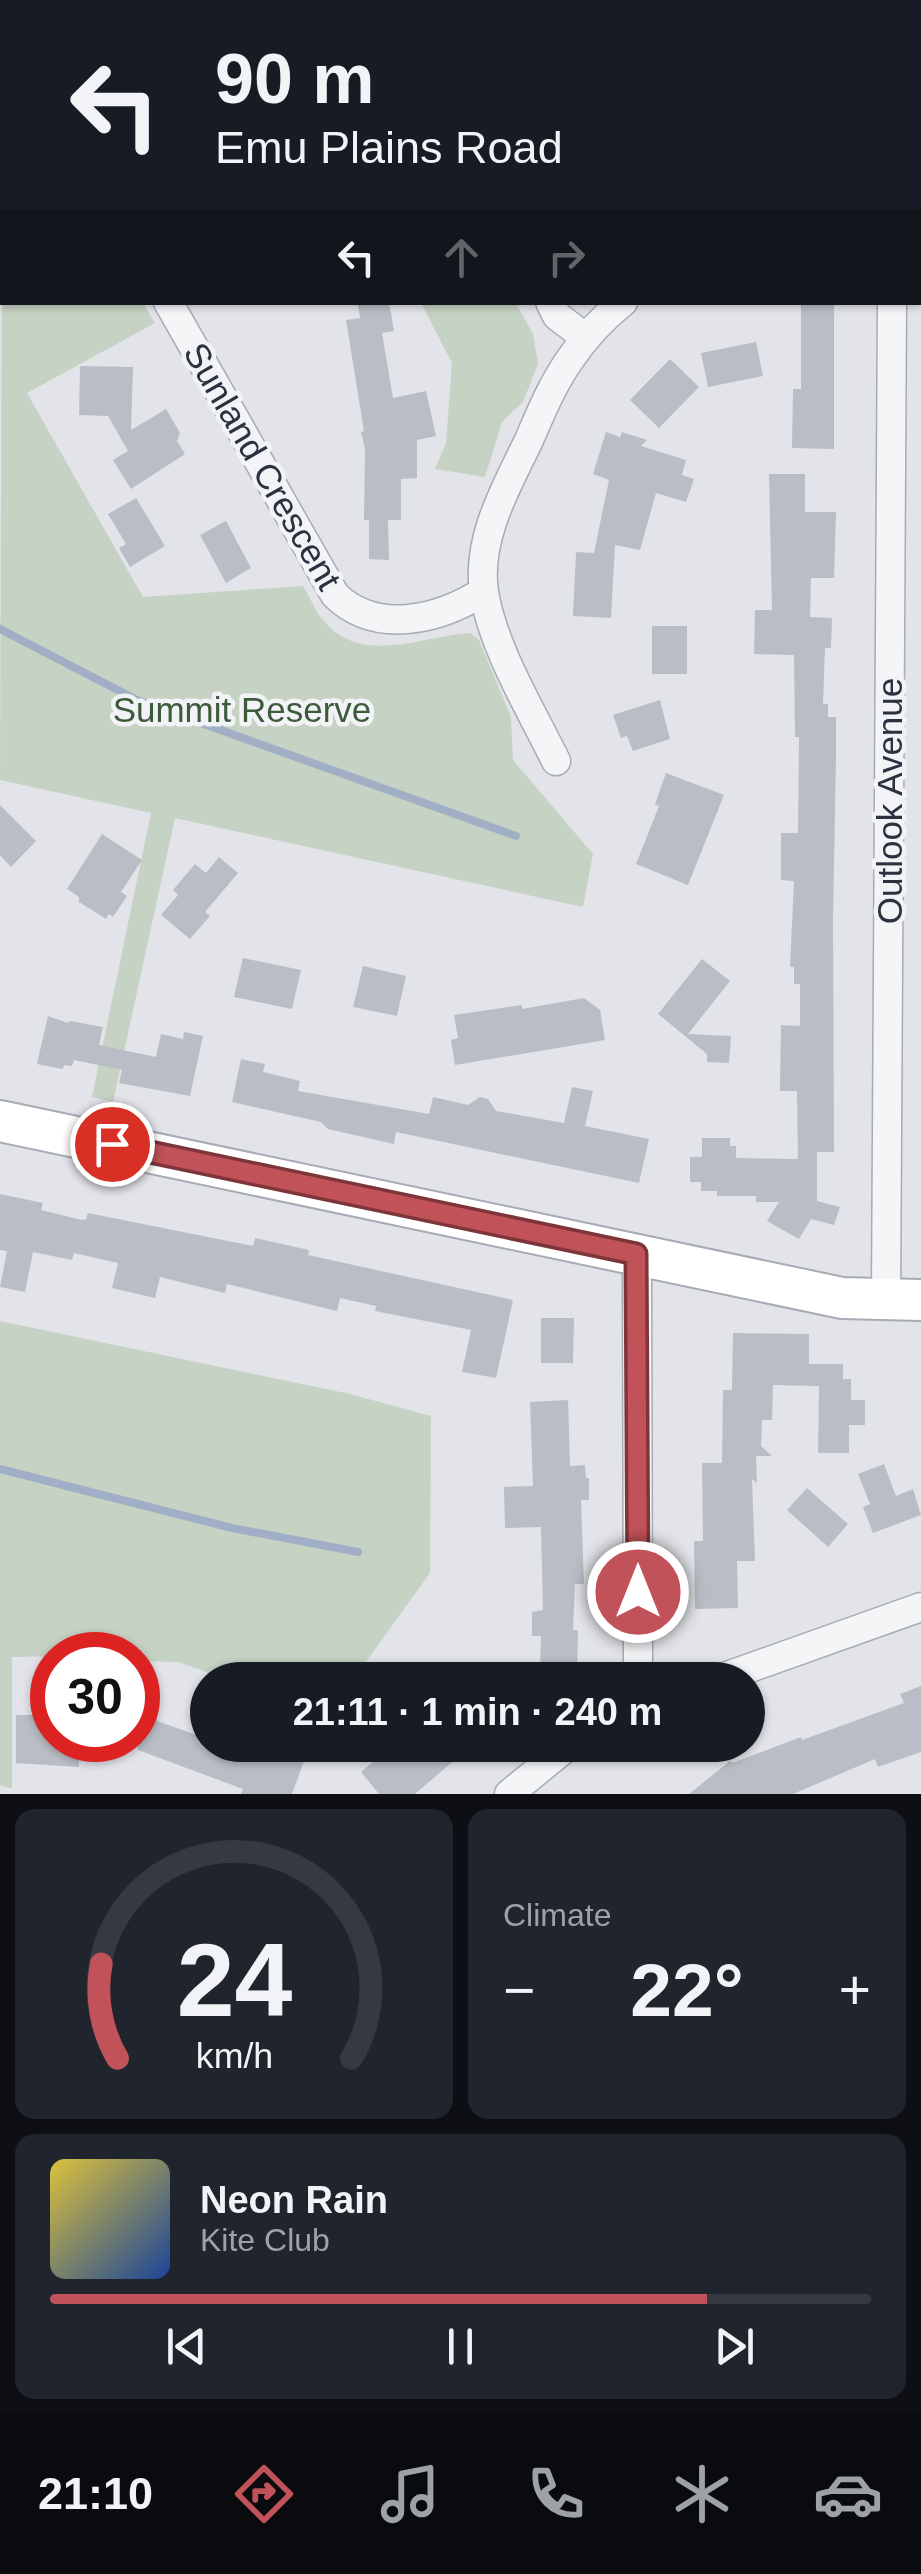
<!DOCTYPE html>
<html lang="en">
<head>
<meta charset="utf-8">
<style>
	:root { --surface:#171b24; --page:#20242c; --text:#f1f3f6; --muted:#9ea1a6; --line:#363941; --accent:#c25259 }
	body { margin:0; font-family:Helvetica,sans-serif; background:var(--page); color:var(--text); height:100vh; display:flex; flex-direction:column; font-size:38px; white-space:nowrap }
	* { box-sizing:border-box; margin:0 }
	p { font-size:32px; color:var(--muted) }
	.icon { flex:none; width:55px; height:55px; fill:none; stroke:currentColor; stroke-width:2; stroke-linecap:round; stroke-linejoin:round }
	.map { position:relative; height:1794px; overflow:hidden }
	.panel { display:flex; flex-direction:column; gap:15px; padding:15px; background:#0d0f14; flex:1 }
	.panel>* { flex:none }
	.top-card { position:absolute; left:0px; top:0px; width:922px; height:305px; box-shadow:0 2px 8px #0004; background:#171b24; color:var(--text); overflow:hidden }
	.speed { position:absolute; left:30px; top:1632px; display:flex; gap:20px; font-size:50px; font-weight:700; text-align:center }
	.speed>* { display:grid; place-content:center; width:130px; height:130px; border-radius:50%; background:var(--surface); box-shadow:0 2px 8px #0004; line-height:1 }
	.speed .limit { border:15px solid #d22; background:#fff; color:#111 }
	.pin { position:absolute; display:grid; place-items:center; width:85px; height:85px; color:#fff; margin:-42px; border:5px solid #fff; border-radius:50%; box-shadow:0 2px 10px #0007 }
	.me { position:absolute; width:110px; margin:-55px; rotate:0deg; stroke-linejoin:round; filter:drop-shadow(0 0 8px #0008) }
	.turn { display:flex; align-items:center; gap:35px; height:210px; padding:0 50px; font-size:45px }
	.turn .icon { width:130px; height:130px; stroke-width:2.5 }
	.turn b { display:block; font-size:70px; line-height:85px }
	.lanes { display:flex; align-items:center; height:95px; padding:0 50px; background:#0003; justify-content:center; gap:50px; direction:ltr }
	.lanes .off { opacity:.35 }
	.big { font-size:75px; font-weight:700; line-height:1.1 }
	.panel .tile { flex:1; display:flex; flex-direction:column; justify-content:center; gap:15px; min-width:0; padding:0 35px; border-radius:20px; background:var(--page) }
	.panel .dial { align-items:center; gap:0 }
	.dial svg { height:260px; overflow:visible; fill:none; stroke:var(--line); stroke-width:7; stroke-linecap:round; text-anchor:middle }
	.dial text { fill:var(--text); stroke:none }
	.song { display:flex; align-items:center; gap:30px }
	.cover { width:120px; height:120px; border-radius:15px; background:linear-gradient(135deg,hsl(50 70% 55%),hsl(220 70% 35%)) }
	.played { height:10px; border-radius:5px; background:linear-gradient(90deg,var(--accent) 80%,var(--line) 80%) }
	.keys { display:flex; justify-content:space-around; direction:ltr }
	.heat { display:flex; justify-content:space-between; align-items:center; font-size:55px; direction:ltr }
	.panel .tiles { flex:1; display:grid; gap:15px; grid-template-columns:1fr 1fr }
	.tile:last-child { grid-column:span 2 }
	.trip { position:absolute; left:190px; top:1662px; width:575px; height:100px; border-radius:50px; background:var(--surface); box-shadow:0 2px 8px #0004; font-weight:700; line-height:100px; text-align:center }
	.dock { display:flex; height:160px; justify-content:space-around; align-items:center; background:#090b0e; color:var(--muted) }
	.dock .icon { width:70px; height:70px }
	.dock .active { color:var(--accent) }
	.dock b { font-size:45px; color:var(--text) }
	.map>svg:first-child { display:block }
	.green { fill:#c6d2c3 }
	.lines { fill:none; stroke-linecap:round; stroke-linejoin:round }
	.stream { stroke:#a0afc5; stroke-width:8 }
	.building { fill:#b9bdc5 }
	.street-casing { stroke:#a7abb3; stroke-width:31 }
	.secondary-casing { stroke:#a7abb3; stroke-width:44 }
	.street { stroke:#f4f5f7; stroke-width:28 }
	.secondary { stroke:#fff; stroke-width:40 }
	.route-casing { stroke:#7e353a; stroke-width:25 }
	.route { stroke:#c25259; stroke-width:18 }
	.labels { text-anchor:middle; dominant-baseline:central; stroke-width:9; stroke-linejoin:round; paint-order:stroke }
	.street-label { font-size:35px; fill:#2b313f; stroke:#f1f3f6 }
	.park-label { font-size:35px; fill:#3d5a3a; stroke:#f1f3f6 }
</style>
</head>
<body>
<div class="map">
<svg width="921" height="1794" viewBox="0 0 921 1794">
	<rect width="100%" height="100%" fill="#e2e4e9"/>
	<path class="green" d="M2,239v63l141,1 12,20 -128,70 116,204 160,-11c7,11 12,25 20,34 38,47 98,16 147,13l9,7 32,77 2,43 80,94 -10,53 -408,-89 -62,284 -21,-5 59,-284 -151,-33z
		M421,303h95l17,31 5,30 -15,38 -21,20 -17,55 -50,-8 11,-26 6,-80z
		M0,1321l350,73 81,22 -1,157 -77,107h-124l-51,-18 -40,-1v-6l-126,2v132l-12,-4z"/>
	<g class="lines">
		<path class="stream" d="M0,629l137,71 379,136
			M0,1469l232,59 126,24"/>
	</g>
	<path class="building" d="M389,302l5,29 -12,2 11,65 33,-7 10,45 -19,4v38l-16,1v41h-13l1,40 -20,-1v-39h-5l1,-71 -4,-17 3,-1 -18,-111 14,-2 -2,-13z
		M801,303h33v146l-42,-1 1,-59h8z
		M756,342l7,34 -55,11 -7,-34z
		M670,359l29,28 -40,41 -29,-28z
		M80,366l53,1 -2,63 35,-21 14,24 -3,8 8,13 -54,35 -18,-29 15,-9 -20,-35 -29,-1z
		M606,432l14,5 2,-5 25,8 -6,6 45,14 -4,15 12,4 -8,23 -30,-9 -16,57 -25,-5 -4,73 -38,-2 3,-64 18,1 15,-73 -16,-6z
		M769,474h36v38h31l-2,66h-23l-1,39 22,1 -1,30h-6l-2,56h5v13h8v35l-3,168 1,232h-17v49l23,6 -6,18 -23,-6 -12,20 -32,-18 12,-19h-23v-6h-39v-5h-16v-9h-11v-25h12v-19h28v8h6v12l62,1 -1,-68h-17l1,-66 19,1v-42h-6v-17h-4l4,-86 -13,-1v-47h17l1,-96h-4l-1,-82 -40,-1 1,-44h17z
		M136,498l29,48 -35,21 -11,-19 7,-4 -18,-30z
		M226,521l25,47 -25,15 -26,-48z
		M652,626h35v48h-35z
		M660,700l10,39 -37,12 -6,-15 -6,2 -8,-23z
		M666,773l58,22 -36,90 -52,-21 23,-58 -4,-2z
		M0,805l36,36 -25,26 -11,-12z
		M102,834l40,26 -21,32 6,4 -14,21 -4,-3 -3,5 -27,-17v-5l-12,-8z
		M219,857l19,16 -33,39 5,4 -20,23 -29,-24 17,-20 -5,-5 22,-26 11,9z
		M243,958l58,12 -9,39 -58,-12z
		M702,959l28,22 -42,53 43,2 -2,27 -22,-1v-8l-49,-40z
		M363,966l43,10 -9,40 -44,-9z
		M584,998l16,12 5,30 -150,25 -4,-25 7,-2 -4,-23 68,-10v4z
		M48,1016l20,7 2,-2 33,6 -4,18 57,12 5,-23 22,5 1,-7 19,4 -13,60 -71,-13 3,-13 -48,-10 -2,6 -8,-1 -1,4 -26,-5z
		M241,1059l24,5 -2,8 37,9 -2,10 131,23 4,-17 35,8 12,-8 8,2 8,12 68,12 8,-36 21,4 -8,35 64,13 -10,44 -243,-51 -2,12 -66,-15 -7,-7 -89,-20z
		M0,1194l43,9 -2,7 41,10 4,-1 2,-6 165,33 2,-8 54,12 -1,5 205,45 -17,78 -34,-6 9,-42 -96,-19 1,-5 -36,-8 -3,13 -110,-27 -2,9 -65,-16 -5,21 -43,-10 6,-25 -44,-10 -2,7 -39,-8 -8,40 -25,-5 7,-36 -7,-1z
		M541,1318h33l-1,45h-32z
		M733,1333l76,1v30h34v15h8v21h14v25h-16v28h-31l1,-67 -46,-1 -1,35h-10l-1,26 11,10h-16l1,27 -5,-4 3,82h-18l1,47 -43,1 -1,-68h9l-1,-78h20l1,-73h9z
		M568,1400l2,66 15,-1 1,13h3v22h-8l3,84h-9l-2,46h5l-1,46 -37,-1 1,-39h-9v-24l11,-2 -2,-83 -36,1 -1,-41 29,-1 -3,-84z
		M884,1464l12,32 17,-7 8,26 -48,18 -10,-26 7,-3 -12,-30z
		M807,1488l41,36 -20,23 -41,-37z
		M921,1686v66l-43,15 -3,-8 -82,35h-104l41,-33 2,2 69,-26 1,3 102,-37 -4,-9z
		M16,1715h36v25h27v27l-63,-4z
		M138,1716h19v5l51,18v6h102l-18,49h-51l2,-5 -105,-39z
		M393,1745h79l-57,49h-36l-18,-22z"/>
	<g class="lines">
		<g class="street-casing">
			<path id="street" d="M790,0l5,2
				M472,2l5,-2
				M0,136l2,2
				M920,199h1
				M168,302l167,293c42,41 106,24 149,-4
				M550,302l7,14 29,22
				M556,761c-25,-51 -63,-113 -72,-169 -8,-54 23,-106 45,-152 12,-28 24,-57 42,-82 14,-21 32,-40 52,-56
				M637,1254l1,412 4,14
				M886,1300l6,-998
				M716,1680l205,-73
				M509,1794l60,-49"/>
		</g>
		<g class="secondary-casing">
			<path id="secondary" d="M0,1121l842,177 79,2"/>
		</g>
		<use href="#street" class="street"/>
		<use href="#secondary" class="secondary"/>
	</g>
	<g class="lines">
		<g class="route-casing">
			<path id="route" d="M112,1144l524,110 2,338"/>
		</g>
		<use href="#route" class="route"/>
	</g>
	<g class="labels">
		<g class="street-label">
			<text transform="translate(263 466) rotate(60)">Sunland Crescent</text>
			<text transform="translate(889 801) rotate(-90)">Outlook Avenue</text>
		</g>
		<g class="park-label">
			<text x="242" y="709">Summit Reserve</text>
		</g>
	</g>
</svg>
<div class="speed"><div class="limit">30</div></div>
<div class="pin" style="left:112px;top:1144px;background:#d93025"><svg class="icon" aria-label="arrive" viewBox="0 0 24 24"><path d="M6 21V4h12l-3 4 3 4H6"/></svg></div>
<svg class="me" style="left:638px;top:1592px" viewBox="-20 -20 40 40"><circle r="17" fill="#c25259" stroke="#fff" stroke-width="3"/><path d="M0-11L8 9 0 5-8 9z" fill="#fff"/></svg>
<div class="trip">21:11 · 1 min · 240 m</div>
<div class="top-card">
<div class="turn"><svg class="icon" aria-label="left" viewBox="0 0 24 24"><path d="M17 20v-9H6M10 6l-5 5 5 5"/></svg><div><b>90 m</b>Emu Plains Road</div></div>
<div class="lanes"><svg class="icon" aria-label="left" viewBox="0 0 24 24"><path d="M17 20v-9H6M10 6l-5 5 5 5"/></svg><svg class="icon off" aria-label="ahead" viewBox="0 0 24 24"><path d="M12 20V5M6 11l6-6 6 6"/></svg><svg class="icon off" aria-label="right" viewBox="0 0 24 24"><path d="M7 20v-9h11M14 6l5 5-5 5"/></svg></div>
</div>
</div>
<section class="panel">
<div class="tiles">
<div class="tile dial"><svg viewBox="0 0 100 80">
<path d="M14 69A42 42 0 1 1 86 69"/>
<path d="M14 69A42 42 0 0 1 9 40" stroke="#c25259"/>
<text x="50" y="56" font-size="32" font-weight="700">24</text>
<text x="50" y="72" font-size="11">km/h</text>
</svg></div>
<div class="tile"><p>Climate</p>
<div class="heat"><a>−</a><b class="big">22°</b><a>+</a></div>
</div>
<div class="tile">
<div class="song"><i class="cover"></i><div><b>Neon Rain</b><p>Kite Club</p></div></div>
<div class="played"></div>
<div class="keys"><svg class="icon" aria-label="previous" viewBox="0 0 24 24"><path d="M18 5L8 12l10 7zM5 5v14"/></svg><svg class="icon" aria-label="pause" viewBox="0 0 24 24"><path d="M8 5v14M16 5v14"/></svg><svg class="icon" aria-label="next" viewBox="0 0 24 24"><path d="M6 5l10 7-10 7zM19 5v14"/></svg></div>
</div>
</div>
</section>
<nav class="dock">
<b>21:10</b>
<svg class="icon active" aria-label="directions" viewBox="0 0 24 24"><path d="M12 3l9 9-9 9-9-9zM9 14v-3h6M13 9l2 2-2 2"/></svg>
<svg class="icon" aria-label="music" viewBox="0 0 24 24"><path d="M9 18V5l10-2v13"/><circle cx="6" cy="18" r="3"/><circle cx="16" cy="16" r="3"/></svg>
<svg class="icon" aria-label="phone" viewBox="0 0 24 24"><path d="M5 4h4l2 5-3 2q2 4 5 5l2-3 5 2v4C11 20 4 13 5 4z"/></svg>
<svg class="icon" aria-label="climate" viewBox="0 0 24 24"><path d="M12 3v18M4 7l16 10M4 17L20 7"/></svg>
<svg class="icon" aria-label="car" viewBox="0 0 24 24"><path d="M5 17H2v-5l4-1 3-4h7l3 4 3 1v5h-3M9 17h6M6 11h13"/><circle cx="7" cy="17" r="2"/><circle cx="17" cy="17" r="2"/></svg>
</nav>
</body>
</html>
